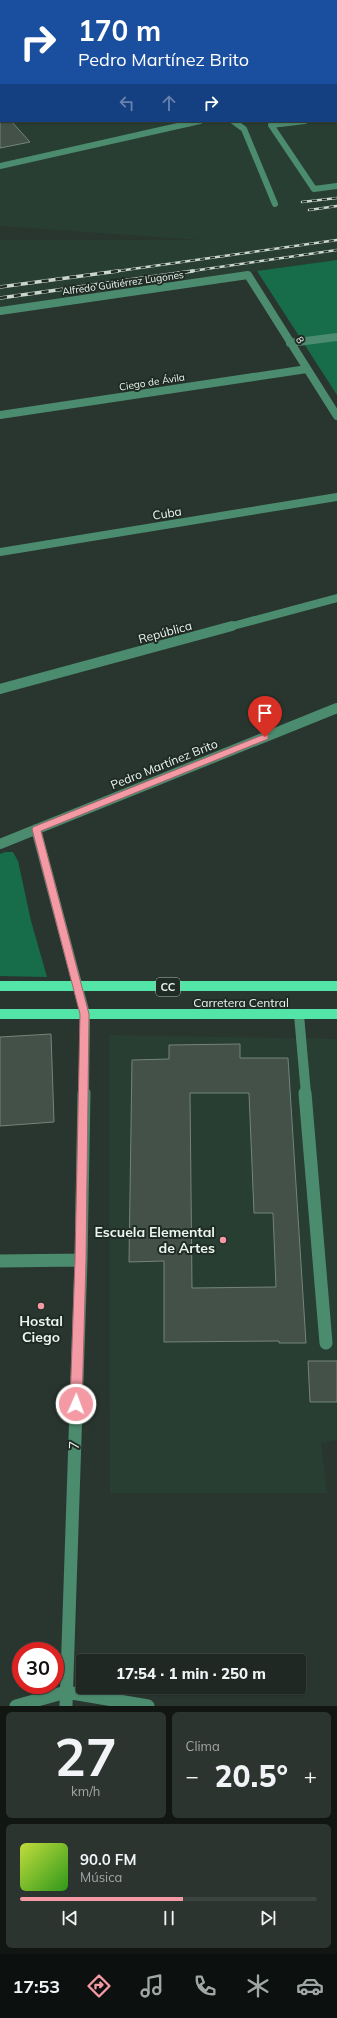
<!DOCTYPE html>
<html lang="es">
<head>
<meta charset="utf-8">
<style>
	:root { --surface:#1f2823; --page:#2c3430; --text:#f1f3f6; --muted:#a1a6a6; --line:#3c4441; --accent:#f49aa5 }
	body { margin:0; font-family:Mulish,sans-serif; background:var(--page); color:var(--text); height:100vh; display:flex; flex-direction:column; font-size:15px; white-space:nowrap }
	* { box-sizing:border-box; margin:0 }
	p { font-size:13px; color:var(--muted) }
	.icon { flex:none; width:22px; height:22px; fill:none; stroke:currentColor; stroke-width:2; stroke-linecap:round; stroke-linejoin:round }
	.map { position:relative; height:1706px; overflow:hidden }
	.drawer { display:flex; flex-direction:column; gap:6px; padding:6px; background:#111613; flex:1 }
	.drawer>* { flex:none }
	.guide { position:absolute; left:0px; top:0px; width:337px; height:122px; box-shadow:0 1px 3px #0004,0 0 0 1px var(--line); background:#1a4fa0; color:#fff; overflow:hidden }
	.speed { position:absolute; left:12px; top:1642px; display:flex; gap:8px; font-size:20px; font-weight:700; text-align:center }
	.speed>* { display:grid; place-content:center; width:52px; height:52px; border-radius:50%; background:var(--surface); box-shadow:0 1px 3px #0004,0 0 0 1px var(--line); line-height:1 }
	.speed .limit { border:6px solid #d22; background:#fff; color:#111 }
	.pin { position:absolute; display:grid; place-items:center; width:34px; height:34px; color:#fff; margin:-41px -17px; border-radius:50% 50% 50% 0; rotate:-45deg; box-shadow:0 0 4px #0007 }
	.pin .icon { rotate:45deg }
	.me { position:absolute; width:44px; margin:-22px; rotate:2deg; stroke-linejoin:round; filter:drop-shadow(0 0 3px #0008) }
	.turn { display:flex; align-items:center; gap:14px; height:84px; padding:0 12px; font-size:18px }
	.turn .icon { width:52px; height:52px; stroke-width:2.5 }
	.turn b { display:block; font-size:28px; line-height:34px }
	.lanes { display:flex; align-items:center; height:38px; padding:0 12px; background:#0003; justify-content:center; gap:20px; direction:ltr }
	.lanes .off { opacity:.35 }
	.big { font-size:30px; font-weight:800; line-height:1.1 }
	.drawer .card { flex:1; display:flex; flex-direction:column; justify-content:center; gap:6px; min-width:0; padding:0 14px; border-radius:6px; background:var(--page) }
	.drawer .dial { align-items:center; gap:0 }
	.dial b { font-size:52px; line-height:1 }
	.song { display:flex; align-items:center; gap:12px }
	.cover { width:48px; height:48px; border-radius:6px; background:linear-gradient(135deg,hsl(70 70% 55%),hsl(110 70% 35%)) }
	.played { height:4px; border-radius:2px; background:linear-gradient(90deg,var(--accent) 55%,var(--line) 55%) }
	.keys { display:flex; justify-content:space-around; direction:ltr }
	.heat { display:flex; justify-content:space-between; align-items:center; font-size:22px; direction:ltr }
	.drawer .tiles { flex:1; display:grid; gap:6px; grid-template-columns:1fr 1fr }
	.card:last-child { grid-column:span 2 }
	.trip { position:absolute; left:76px; top:1654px; width:230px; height:40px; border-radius:4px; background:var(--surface); box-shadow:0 1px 3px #0004,0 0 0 1px var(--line); font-weight:800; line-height:40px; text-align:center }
	.menu { display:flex; height:64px; justify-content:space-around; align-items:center; background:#0c100e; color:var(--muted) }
	.menu .icon { width:28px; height:28px }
	.menu .current { color:var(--accent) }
	.menu b { font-size:18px; color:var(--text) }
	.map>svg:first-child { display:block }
	.built { fill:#293e33 }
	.green { fill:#176c4a }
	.building { fill:#435149; stroke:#75847b; fill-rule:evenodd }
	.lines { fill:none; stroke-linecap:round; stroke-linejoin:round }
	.minor-far3 { stroke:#4c8c6e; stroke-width:6 }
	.minor-far2 { stroke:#4c8c6e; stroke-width:8 }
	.minor-far1 { stroke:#4c8c6e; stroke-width:10 }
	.minor { stroke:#4c8c6e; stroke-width:13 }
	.major { stroke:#52e5a7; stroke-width:10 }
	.rail-far1-casing { stroke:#ccd6d1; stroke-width:2.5 }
	.rail-casing { stroke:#ccd6d1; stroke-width:3.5 }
	.rail-far1 { stroke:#1f2c25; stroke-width:1.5; stroke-dasharray:5; stroke-linecap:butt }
	.rail { stroke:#1f2c25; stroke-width:2.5; stroke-dasharray:7; stroke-linecap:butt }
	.route { fill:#f49aa5; stroke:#9f646b }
	.poi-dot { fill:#f49aa5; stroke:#1f2c25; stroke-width:1.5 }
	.labels { text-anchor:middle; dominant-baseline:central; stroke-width:4; stroke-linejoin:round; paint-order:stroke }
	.far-street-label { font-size:10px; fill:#ecf5f0; stroke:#1f2c25 }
	.shield { fill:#1f2c25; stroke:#aeb9b3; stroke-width:1 }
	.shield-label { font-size:11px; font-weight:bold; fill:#ecf5f0 }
	.street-label { font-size:12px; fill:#ecf5f0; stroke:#1f2c25 }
	.near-poi-label { font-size:14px; font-weight:bold; fill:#ecf5f0; stroke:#1f2c25; text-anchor:end }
	.near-street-label { font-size:14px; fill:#ecf5f0; stroke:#1f2c25 }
</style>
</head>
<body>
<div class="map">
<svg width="337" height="1706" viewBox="0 0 337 1706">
	<rect width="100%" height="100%" fill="#29362f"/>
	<path class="built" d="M0,67l1,54h335l1,-48v187l-337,47v-67h200l-200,-14z
		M109,1035l228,4v401l-16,3 6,50h-217z"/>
	<path class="green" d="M337,260v135l-80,-124z
		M5,852h8l5,9 13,60 16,56 -47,-1v-122z"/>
	<path class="building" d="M0,108l1,13h10l19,21 -30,6z
		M51,1034l3,88 -54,4v-89z
		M240,1044v14h48l18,285h-27v-2l-115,1v-81l-35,1 3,-202 37,-1v-14zM190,1093h59l5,120h19l3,74 -84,1z
		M308,1361h29v41h-27z"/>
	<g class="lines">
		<path class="minor-far3" d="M233,121l11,8 31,75
			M305,121l-34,4 43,64 23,-3
			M0,166l200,-45"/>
		<path class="minor-far2" d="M0,311l248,-36 89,141
			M290,343l47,-6
			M0,415l307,-46
			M0,552l337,-55
			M229,627l108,-29"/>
		<path class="minor-far1" d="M0,689l232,-63
			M36,829l49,185 -1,80
			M0,844l337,-136
			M299,1015l7,79"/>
		<path class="minor" d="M305,1093l21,250
			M0,1261l81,-1
			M16,1706l50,-14 82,14
			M66,1706l15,-446 3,-167"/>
		<path class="major" d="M0,986h337
			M0,1014h337"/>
		<g class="rail-far1-casing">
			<path id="rail-far1" d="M302,202l35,-4
				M309,210l28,-4
				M111,272l226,-32
				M185,272l152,-22"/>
		</g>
		<g class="rail-casing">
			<path id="rail" d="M0,287l118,-16
				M0,298l193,-27"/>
		</g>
		<use href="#rail-far1" class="rail-far1"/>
		<use href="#rail" class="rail"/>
	</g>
	<path class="route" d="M265,734l3,1v4l-227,92 48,183 -3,246 -4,144 -2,4 -4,2 -5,-2 -1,-4 5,-144 5,-246 -48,-185 1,-2z"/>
	<g class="poi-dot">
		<circle cx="223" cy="1240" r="4"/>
		<circle cx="41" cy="1306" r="4"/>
	</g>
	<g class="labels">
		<g class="far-street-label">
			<text transform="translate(123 283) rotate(-8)">Alfredo Guitiérrez Lugones</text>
			<text transform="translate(300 340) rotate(58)">8</text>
			<text transform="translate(152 382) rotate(-9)">Ciego de Ávila</text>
		</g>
		<rect class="shield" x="156" y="978" width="24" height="18" rx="3"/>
		<g class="shield-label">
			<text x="168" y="987">CC</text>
		</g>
		<g class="street-label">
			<text transform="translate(167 513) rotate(-9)">Cuba</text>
			<text transform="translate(165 632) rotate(-15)">República</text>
			<text transform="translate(164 764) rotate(-22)">Pedro Martínez Brito</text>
			<text x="241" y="1002">Carretera Central</text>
		</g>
		<g class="near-poi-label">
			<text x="215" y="1232">Escuela Elemental<tspan x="215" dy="16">de Artes</tspan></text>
			<text x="41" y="1321" text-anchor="middle">Hostal<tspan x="41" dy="16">Ciego</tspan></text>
		</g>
		<g class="near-street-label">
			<text transform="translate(74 1445) rotate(-88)">7</text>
		</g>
	</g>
</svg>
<div class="speed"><div class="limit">30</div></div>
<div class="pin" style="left:265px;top:737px;background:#d93025"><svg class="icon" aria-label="arrive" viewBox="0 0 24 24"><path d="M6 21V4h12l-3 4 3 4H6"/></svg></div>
<svg class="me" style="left:76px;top:1404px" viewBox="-20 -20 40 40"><circle r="17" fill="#f49aa5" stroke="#fff" stroke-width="3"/><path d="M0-11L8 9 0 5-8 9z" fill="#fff"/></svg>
<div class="trip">17:54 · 1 min · 250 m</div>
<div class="guide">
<div class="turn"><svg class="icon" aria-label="right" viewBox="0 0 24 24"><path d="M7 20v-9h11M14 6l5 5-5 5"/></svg><div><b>170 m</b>Pedro Martínez Brito</div></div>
<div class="lanes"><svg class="icon off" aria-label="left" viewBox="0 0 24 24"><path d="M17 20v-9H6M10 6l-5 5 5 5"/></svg><svg class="icon off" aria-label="ahead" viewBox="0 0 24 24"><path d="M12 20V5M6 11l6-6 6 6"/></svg><svg class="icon" aria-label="right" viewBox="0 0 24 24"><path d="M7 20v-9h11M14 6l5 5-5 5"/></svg></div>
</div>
</div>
<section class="drawer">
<div class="tiles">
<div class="card dial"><b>27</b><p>km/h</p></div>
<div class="card"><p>Clima</p>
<div class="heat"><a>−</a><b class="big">20.5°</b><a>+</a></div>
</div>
<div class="card">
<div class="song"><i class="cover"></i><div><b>90.0 FM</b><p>Música</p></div></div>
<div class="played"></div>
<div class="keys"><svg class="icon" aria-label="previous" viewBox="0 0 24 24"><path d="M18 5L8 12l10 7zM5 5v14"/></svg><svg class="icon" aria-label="pause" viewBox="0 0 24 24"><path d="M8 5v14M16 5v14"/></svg><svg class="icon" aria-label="next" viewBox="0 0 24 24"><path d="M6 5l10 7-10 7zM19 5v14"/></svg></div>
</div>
</div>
</section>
<nav class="menu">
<b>17:53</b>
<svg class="icon current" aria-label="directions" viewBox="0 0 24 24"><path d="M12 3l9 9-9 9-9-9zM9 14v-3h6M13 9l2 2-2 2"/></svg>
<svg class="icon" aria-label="music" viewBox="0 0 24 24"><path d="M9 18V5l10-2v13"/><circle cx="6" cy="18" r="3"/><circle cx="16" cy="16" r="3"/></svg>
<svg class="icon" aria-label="phone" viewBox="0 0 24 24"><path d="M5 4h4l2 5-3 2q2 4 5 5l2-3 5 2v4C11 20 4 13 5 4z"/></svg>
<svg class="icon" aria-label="climate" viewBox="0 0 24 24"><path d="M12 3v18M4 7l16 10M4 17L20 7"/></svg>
<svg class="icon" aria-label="car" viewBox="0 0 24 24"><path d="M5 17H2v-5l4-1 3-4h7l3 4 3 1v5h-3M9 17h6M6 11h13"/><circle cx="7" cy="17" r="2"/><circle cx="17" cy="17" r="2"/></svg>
</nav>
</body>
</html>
